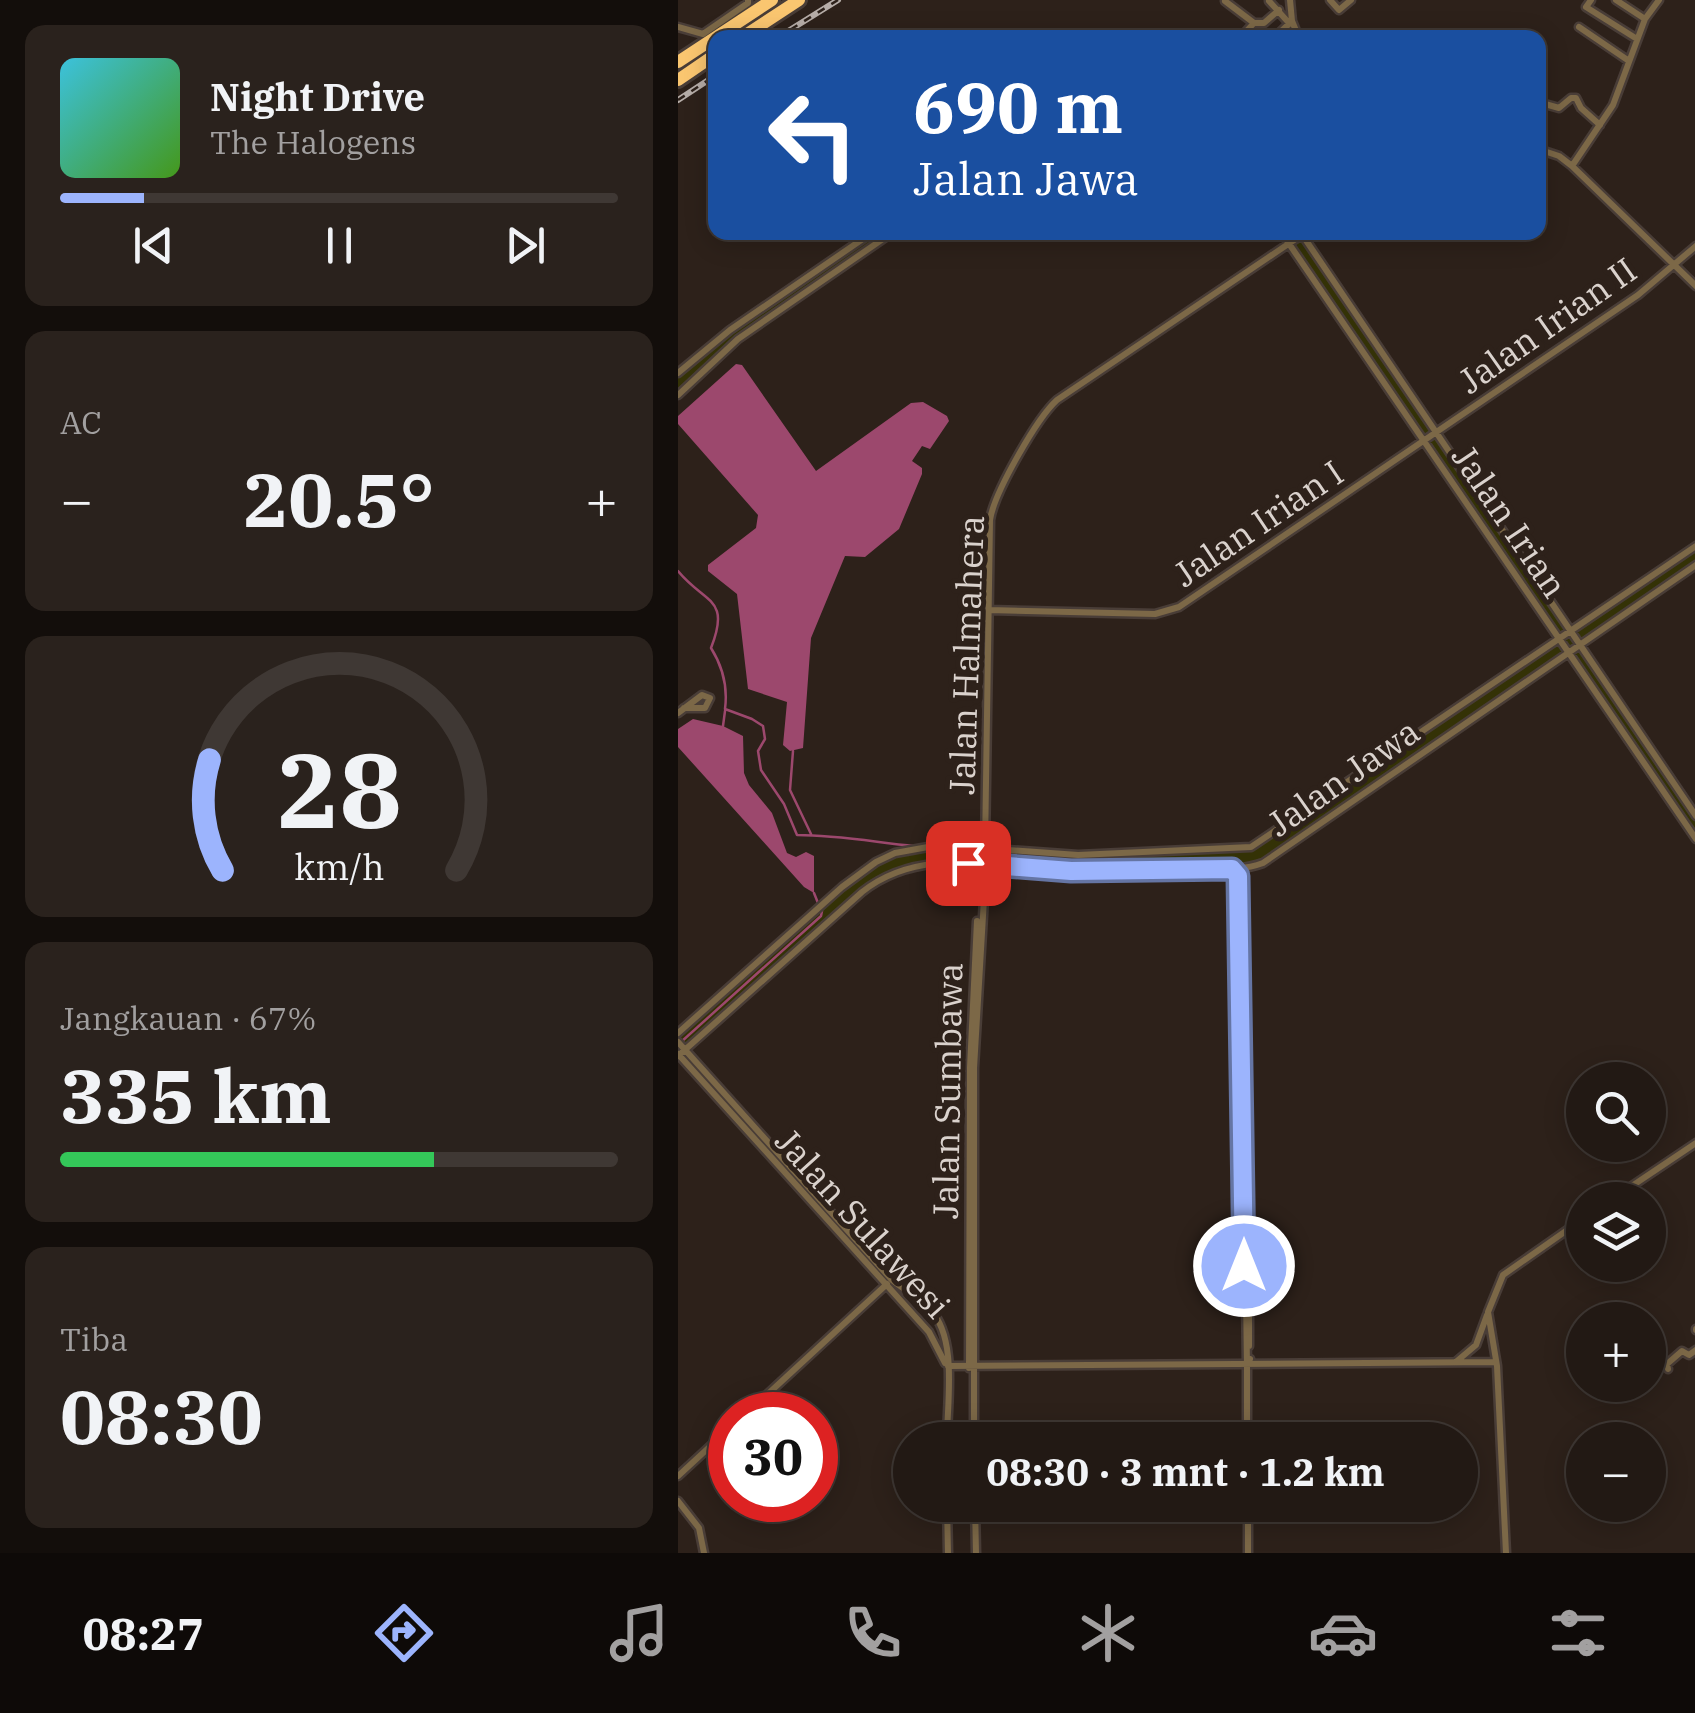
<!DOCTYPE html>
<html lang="id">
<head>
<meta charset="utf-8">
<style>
	:root { --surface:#221914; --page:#2a221d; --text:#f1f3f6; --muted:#a2a0a0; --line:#3f3834; --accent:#9cb4fd }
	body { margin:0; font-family:"IBM Plex Serif",serif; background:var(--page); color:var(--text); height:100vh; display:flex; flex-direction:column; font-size:38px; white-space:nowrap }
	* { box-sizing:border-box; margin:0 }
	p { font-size:32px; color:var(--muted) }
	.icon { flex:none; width:55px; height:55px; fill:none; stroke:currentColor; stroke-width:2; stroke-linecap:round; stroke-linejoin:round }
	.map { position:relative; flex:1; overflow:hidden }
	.sheet { display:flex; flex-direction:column; gap:25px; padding:25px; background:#130e0b; width:678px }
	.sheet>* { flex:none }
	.top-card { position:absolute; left:30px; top:30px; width:838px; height:210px; border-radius:20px; box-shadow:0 5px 25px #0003,0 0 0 2px var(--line); background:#1a4fa0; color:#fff; overflow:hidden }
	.controls { position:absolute; left:888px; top:1062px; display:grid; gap:20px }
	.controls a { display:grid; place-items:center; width:100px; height:100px; border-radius:50%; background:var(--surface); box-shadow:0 5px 25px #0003,0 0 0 2px var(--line); font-size:50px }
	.speed { position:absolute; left:30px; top:1392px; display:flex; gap:20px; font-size:50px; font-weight:700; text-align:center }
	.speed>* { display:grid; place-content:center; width:130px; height:130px; border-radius:50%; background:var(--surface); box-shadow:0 5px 25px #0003,0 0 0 2px var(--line); line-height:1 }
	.speed .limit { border:15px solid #d22; background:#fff; color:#111 }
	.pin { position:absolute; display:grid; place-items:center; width:85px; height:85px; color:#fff; margin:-42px; border-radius:20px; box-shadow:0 5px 15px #0006 }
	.me { position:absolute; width:110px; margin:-55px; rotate:0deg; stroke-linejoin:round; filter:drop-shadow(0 0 8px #0008) }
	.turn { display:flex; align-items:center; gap:35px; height:210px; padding:0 40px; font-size:45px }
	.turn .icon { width:130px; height:130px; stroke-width:2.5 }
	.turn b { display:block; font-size:70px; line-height:85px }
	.big { font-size:75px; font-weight:800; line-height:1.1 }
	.sheet .widget { flex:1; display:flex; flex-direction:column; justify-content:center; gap:15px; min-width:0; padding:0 35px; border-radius:20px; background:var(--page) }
	.sheet .dial { align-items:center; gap:0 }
	.dial svg { height:260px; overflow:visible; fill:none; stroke:var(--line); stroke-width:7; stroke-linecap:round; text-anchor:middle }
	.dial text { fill:var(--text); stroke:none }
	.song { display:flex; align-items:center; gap:30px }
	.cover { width:120px; height:120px; border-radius:15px; background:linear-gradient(135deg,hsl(190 70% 55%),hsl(100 70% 35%)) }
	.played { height:10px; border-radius:5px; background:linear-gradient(90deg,var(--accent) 15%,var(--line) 15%) }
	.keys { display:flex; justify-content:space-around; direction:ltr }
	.heat { display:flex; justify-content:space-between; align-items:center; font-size:55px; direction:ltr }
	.charge { height:15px; border-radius:8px; background:linear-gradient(90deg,#34c759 67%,var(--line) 0) }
	.trip { position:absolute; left:215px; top:1422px; width:585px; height:100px; border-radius:50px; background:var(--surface); box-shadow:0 5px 25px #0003,0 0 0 2px var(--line); font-weight:800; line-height:100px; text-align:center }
	.tab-bar { display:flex; height:160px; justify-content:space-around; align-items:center; background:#0e0a08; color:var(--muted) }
	.tab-bar .icon { width:70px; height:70px }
	.tab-bar .current { color:var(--accent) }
	.tab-bar b { font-size:45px; color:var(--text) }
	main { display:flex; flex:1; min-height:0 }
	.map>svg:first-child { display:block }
	.green { fill:#343206 }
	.water { fill:#9c486d }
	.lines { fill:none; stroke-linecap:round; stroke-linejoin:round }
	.stream { stroke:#9c486d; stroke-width:2.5 }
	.minor-casing { stroke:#493d37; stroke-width:11 }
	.highway-casing { stroke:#493d37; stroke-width:18 }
	.minor { stroke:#7c6847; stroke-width:6 }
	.highway { stroke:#fac670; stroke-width:12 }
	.rail-casing { stroke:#b6ada8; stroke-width:6 }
	.rail { stroke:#2d211a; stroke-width:2.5; stroke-dasharray:8; stroke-linecap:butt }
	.route-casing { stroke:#6575a4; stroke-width:25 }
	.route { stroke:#9cb4fd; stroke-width:18 }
	.labels { text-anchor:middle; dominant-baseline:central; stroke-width:10; stroke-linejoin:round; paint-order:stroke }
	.street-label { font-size:35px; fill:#dad2cd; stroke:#2d211a }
</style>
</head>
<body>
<main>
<section class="sheet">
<div class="widget">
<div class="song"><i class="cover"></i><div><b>Night Drive</b><p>The Halogens</p></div></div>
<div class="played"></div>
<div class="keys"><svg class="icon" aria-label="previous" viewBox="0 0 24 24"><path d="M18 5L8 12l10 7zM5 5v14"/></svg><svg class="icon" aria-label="pause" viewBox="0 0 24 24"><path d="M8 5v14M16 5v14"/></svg><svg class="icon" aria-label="next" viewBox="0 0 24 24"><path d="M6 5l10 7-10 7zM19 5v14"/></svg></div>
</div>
<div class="widget"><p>AC</p>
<div class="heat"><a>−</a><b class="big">20.5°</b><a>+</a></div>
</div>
<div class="widget dial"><svg viewBox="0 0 100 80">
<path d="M14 69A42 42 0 1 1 86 69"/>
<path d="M14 69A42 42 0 0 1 10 35" stroke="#9cb4fd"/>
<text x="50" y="56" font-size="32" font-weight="700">28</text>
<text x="50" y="72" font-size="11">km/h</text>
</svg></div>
<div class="widget"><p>Jangkauan · 67%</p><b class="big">335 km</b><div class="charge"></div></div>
<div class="widget"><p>Tiba</p><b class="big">08:30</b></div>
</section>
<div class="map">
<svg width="1018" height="1553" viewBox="0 0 1018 1553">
	<rect width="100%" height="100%" fill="#2d211a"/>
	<path class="green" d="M195,233h20l-155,106 -60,56v-22l52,-43z
		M603,233h20l269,399 125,-86v19l-116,80 116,171v23l-127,-187 -305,211 -14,5 -125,2v-16l119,-5 317,-210z
		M261,845l179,9v16l-173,-9 -63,16 -197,173 -7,-8v-9l144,-128 66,-49z"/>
	<path class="water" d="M58,364l6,1 74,106 95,-68 12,-1 24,14 2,5 -19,28 -8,-3 -10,15 10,7v6l-23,55 -34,28 -20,-1 -34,82 -8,110 -13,3 -7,-6 4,-43 -39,-13 -11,-95 -29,-23v-6l48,-37 2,-13 -80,-91v-8z
		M15,719l30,7 20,10 1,37 5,12 23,28 15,40 9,4 10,-5 8,4v37l-10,-6 -126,-140v-18z"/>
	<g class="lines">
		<path class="stream" d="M0,571c27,33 53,26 33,77 12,19 17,38 14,61l27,10 11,7 2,13 -7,12 3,19 23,34 13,31c40,0 77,7 117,11
			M45,726l2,-15
			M115,751l-3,39 21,44
			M257,849l127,14 54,-2
			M136,893l4,10
			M3,1042l140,-126 1,-5"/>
		<g class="minor-casing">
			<path id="minor" d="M612,0l2,21 7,17
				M652,0l9,10 12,-10
				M913,0l-5,7 51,32
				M938,0l29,19
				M547,1l29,22
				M591,1l20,22
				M0,27l25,7 45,-31v-3
				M901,27l50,34
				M550,35l2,3
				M562,38l14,-15h10l15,-13
				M596,38l17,-16
				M860,102l21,6 12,-10h5l5,10 19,17
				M860,149l21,7 13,10 124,120
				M894,166l41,-61 32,-86 14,-19
				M603,232l415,607
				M623,233l395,583
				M0,373l52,-43 143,-98
				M0,395l60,-56 155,-107
				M311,610l166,4 24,-7 459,-312 58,-49
				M0,713l24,-18 8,3 -5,10h-21
				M307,848l5,-328c4,-27 47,-102 67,-120l249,-168
				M554,869l8,14 7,482 3,-6
				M0,1033l164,-146 34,-25 19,-9 44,-8 139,10 173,-8 445,-301
				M0,1042l214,238c12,10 27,17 38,29 28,30 17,92 17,131
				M0,1054l251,278 16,31
				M0,1056l184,-164c62,-49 137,-22 209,-21 38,1 77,-1 116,-2 26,-1 52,3 76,-6l433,-298
				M933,1200l85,-57
				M571,1264v82
				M1018,1329v1
				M779,1361l19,-16 11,-30
				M270,1366l548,-4
				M291,1368l1,-300 7,-147
				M990,1369l-1,-5 15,-13 7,4 7,-5
				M67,1415l142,-131
				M296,1440v-372l12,-203
				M569,1440v-75
				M0,1476l52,-48
				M0,1501l21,27 5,25
				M269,1505l1,48
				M297,1505l1,48
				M570,1505v48
				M828,1553l-9,-187 -9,-54 15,-37 80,-56"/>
		</g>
		<g class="highway-casing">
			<path id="highway" d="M63,38l58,-38
				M0,62l94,-62
				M0,80l38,-26"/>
		</g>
		<use href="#minor" class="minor"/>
		<use href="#highway" class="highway"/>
		<g class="rail-casing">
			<path id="rail" d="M99,38l61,-38
				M0,100l38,-25"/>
		</g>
		<use href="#rail" class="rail"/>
	</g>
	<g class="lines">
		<g class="route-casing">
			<path id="route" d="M290,863l103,8 161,-2 6,7 6,390"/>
		</g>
		<use href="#route" class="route"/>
	</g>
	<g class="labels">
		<g class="street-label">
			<text transform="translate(869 325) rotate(-35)">Jalan Irian II</text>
			<text transform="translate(832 521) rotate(56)">Jalan Irian</text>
			<text transform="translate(580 523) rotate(-34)">Jalan Irian I</text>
			<text transform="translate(288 655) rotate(-88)">Jalan Halmahera</text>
			<text transform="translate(665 777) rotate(-35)">Jalan Jawa</text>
			<text transform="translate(269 1091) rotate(-89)">Jalan Sumbawa</text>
			<text transform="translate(185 1223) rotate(48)">Jalan Sulawesi</text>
		</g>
	</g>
</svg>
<div class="controls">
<a><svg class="icon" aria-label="search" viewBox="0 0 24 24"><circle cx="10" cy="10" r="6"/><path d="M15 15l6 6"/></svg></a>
<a><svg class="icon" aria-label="layers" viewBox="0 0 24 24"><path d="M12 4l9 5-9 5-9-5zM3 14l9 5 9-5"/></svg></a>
<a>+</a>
<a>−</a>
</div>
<div class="speed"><div class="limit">30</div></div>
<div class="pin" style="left:290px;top:863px;background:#d93025"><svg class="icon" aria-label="arrive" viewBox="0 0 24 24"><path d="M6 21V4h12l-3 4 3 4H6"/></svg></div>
<svg class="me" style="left:566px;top:1266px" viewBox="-20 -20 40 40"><circle r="17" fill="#9cb4fd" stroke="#fff" stroke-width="3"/><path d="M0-11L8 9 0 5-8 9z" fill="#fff"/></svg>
<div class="trip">08:30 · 3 mnt · 1.2 km</div>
<div class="top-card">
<div class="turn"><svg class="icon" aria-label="left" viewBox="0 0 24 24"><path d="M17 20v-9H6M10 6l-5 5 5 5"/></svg><div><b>690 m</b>Jalan Jawa</div></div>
</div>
</div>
</main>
<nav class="tab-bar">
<b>08:27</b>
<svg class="icon current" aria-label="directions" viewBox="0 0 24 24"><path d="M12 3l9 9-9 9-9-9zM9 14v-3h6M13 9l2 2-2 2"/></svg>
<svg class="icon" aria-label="music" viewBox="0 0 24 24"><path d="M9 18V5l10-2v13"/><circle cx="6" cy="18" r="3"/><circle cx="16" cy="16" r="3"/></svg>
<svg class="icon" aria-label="phone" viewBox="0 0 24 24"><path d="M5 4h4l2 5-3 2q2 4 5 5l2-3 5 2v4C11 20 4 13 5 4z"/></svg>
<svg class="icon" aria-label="climate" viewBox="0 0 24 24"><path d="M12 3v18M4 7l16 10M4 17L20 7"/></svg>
<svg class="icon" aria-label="car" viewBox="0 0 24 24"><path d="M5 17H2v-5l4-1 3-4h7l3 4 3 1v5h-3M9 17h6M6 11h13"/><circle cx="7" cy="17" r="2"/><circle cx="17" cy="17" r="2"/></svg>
<svg class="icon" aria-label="filters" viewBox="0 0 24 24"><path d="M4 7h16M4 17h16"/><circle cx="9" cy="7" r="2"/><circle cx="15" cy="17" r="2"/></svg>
</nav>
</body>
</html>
